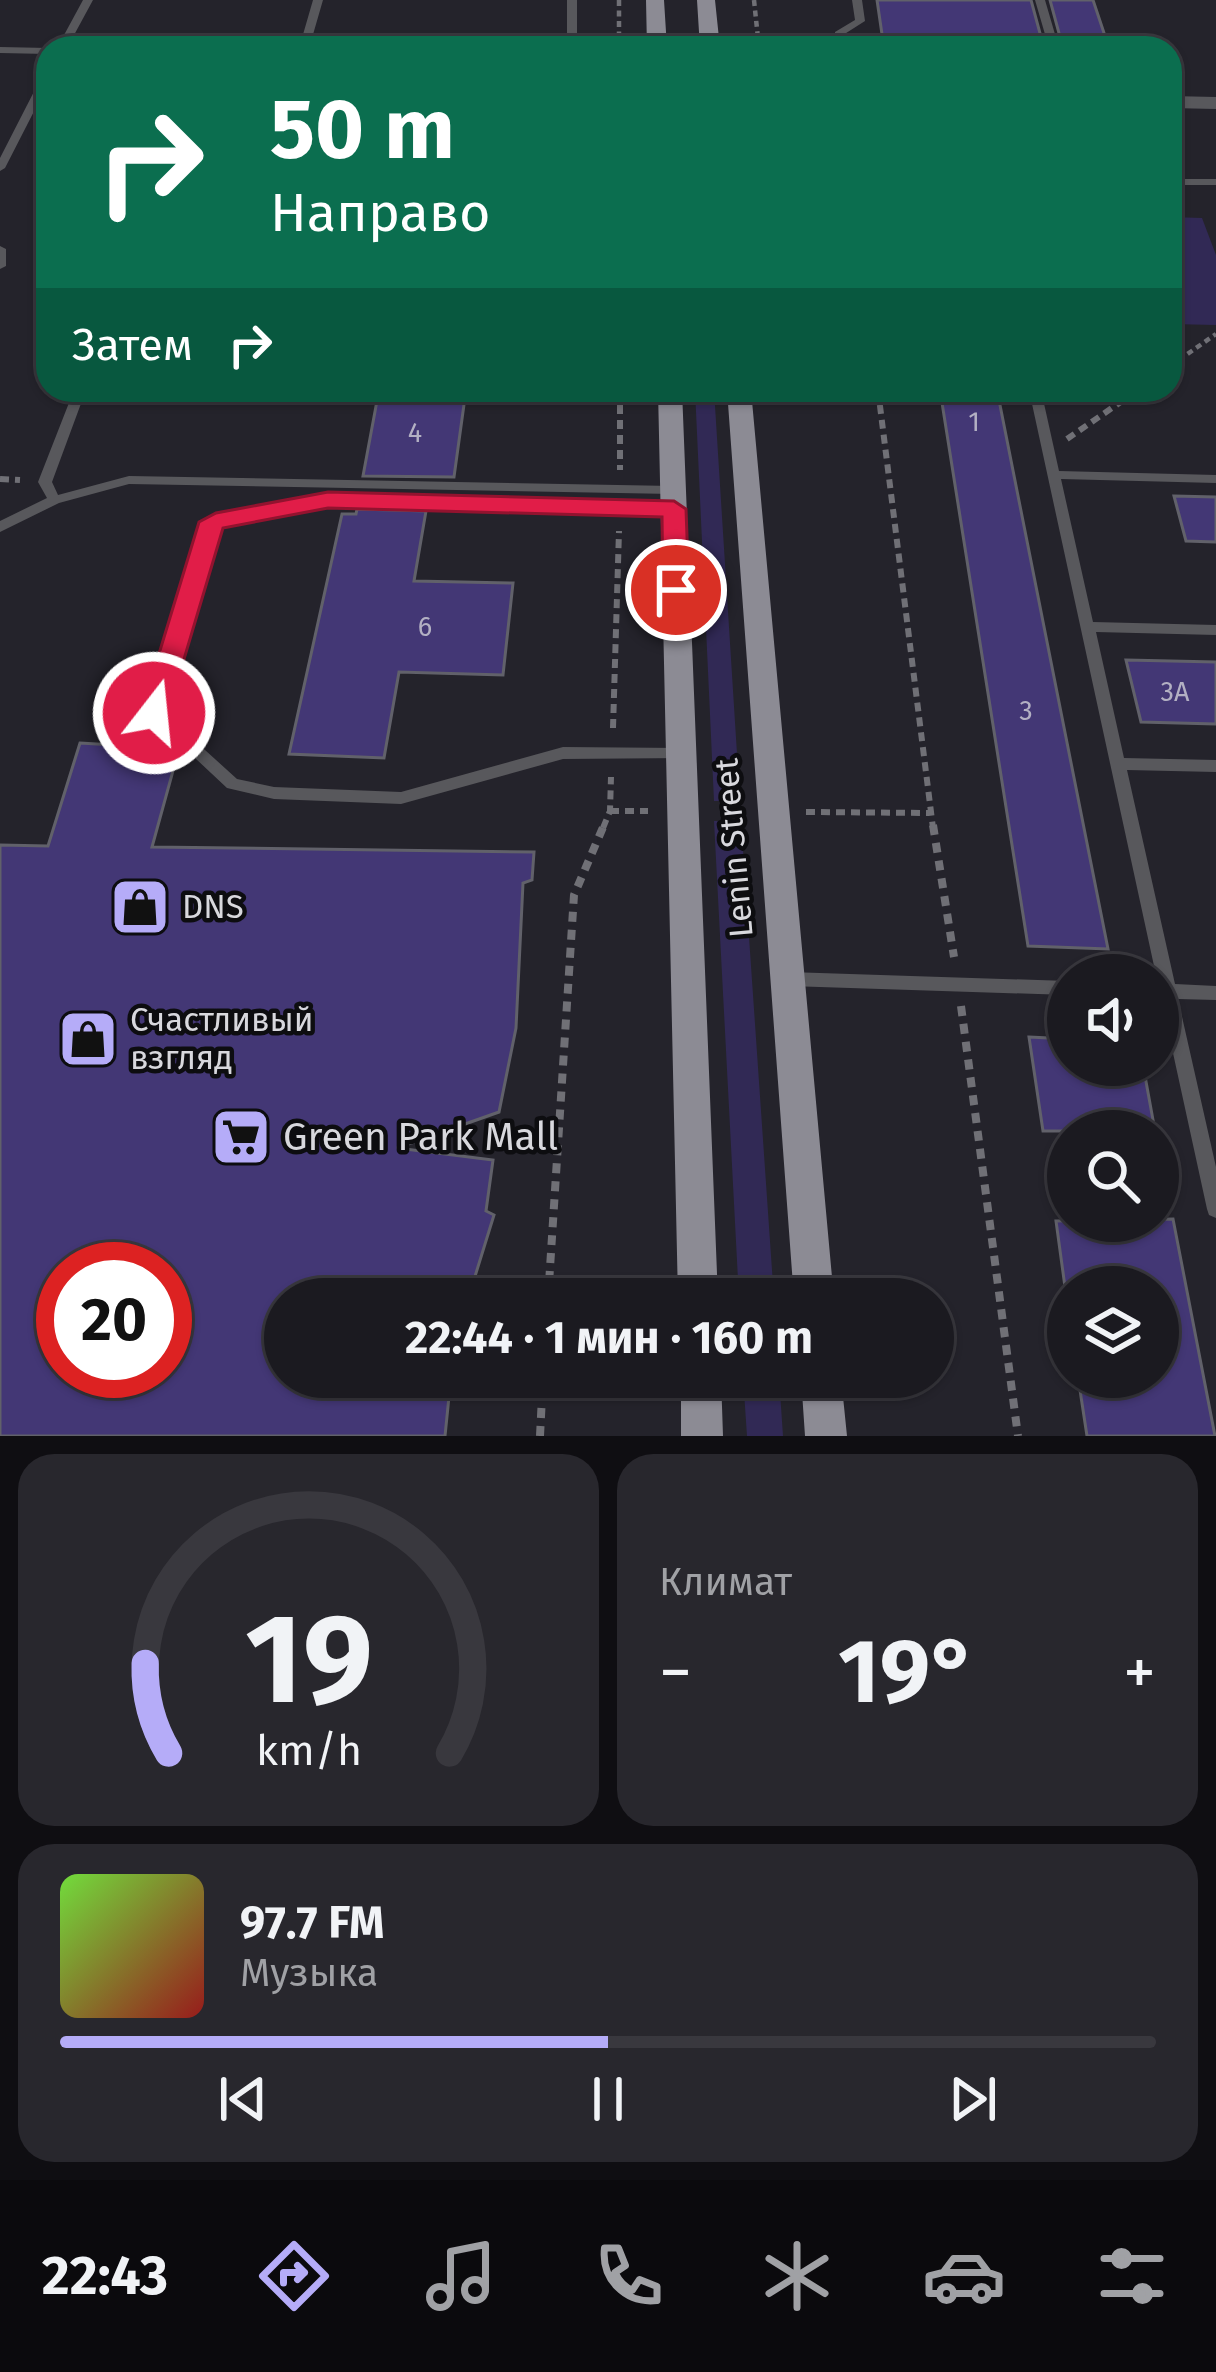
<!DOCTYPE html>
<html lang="ru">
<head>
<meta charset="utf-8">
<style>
	:root { --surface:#1b1a20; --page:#28272d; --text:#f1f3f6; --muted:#a0a1a5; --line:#39383e; --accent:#b5acf8 }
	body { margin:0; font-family:"Fira Sans",sans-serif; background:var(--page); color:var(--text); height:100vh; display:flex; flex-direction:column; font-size:45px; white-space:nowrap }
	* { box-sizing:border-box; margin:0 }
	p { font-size:39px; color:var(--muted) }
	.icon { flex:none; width:66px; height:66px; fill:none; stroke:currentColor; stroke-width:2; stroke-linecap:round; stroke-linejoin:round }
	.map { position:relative; height:1436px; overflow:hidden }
	.side { display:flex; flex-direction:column; gap:18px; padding:18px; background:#0f0e12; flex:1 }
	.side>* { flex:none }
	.hud { position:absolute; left:36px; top:36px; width:1146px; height:366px; border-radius:36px; box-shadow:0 3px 9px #0004,0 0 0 3px var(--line); background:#0b6e4f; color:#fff; overflow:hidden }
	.buttons { position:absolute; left:1047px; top:954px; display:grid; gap:24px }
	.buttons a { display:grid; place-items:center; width:132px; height:132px; border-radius:50%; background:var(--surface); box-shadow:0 3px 9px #0004,0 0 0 3px var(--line); font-size:60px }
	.speed { position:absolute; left:36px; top:1242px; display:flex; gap:24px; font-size:60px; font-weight:700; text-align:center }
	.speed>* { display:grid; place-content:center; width:156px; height:156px; border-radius:50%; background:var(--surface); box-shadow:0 3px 9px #0004,0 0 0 3px var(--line); line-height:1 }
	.speed .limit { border:18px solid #d22; background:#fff; color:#111 }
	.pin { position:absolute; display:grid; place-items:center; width:102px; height:102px; color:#fff; margin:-51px; border:6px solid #fff; border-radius:50%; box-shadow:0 3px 12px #0007 }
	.me { position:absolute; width:132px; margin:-66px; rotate:16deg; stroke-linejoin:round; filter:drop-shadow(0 0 9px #0008) }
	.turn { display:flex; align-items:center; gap:42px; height:252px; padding:0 36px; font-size:54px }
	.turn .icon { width:156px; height:156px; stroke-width:2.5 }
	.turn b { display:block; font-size:84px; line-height:102px }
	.then { display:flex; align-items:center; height:114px; padding:0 36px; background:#0003; gap:24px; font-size:45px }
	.big { font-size:90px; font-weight:700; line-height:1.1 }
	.side .tile { flex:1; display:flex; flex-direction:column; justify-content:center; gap:18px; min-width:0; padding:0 42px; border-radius:36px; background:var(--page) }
	.side .dial { align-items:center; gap:0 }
	.dial svg { height:312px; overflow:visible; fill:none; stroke:var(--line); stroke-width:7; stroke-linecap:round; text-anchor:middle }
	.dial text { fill:var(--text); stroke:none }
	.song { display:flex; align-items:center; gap:36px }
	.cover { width:144px; height:144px; border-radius:18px; background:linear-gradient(135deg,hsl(100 70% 55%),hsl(0 70% 35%)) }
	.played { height:12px; border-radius:6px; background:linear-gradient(90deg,var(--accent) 50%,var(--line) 50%) }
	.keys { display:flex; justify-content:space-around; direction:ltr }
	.heat { display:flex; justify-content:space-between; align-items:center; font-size:66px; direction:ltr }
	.side .tiles { flex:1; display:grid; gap:18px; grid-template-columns:1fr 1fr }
	.tile:last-child { grid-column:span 2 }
	.trip { position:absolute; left:264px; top:1278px; width:690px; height:120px; border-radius:60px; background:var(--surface); box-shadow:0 3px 9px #0004,0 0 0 3px var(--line); font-weight:700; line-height:120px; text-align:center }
	.dock { display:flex; height:192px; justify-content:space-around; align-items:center; background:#0b0a0d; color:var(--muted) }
	.dock .icon { width:84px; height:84px }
	.dock .selected { color:var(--accent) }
	.dock b { font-size:54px; color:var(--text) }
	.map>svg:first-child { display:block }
	.green { fill:#312955 }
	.building { fill:#433775; stroke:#61616a; stroke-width:3; fill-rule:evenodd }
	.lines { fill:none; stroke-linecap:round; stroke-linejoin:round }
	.path-far2 { stroke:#707076; stroke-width:4.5; stroke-dasharray:6 4.5; stroke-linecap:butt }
	.path-far1 { stroke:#707076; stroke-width:6; stroke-dasharray:9 6; stroke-linecap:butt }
	.path { stroke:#707076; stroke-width:8; stroke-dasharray:10 8; stroke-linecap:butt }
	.service { fill:#58585c; fill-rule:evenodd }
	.minor { fill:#58585c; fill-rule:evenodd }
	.primary { fill:#8c8b94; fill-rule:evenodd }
	.route { fill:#e11d48; stroke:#92132f; stroke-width:3 }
	.labels { text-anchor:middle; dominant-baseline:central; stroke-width:9; stroke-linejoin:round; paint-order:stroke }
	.number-label { font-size:27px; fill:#b3b0c3 }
	.street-label { font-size:33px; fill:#d8d8dd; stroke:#0d0d10 }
	.poi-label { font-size:33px; fill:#d8d8dd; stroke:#0d0d10; text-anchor:start }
	.near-poi-label { font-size:39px; fill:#d8d8dd; stroke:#0d0d10; text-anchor:start }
</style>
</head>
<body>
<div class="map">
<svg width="1216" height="1436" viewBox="0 0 1216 1436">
	<rect width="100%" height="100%" fill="#24232b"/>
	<path class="green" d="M1170,217l32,1 14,37v70l-46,-1z
		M695,390h19l26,411h-26z
		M714,821h27l33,478h-35z
		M743,1377h36l4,59h-36z"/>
	<path class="building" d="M877,0h154l13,48h-160z
		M1050,0h43l16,48h-46z
		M379,390h87l-12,87 -91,-1z
		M940,390h57l111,559 -80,-3z
		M1174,496l42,1v45l-30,-1z
		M357,509l69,2 -12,70 99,2 -10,92 -104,-3 -15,86 -95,-4 53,-240h14z
		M1126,660l90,2v62l-75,-2z
		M80,743l99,6 -27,98 382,5 -2,28 -9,3 -7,145 -17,84 -102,36 96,12 -7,51 8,4 -26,84h-183v78h166l-6,59h-445v-591l48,1zM63,1269h102v102h-102z
		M1029,1037l39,2v26h75l12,66h-112z
		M1173,1219l42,217h-128l-9,-59h80v-90h-93l-9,-66z"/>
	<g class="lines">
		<path class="path-far2" d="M619,0v48
			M754,0l5,48
			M92,43l197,3
			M1179,360l37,-26"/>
		<path class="path-far1" d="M1170,367l13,-10
			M620,390v80
			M878,390l55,438
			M1067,439l71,-49
			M0,479l20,1
			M613,728l6,-197
			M610,811h38
			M806,812l124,1
			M603,828l7,-17 1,-34"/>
		<path class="path" d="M933,825l21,132
			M961,1006l57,430
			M548,1299l26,-404 30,-70
			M540,1436l3,-59"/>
		<path class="service" d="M83,0h10l-26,48h-10z
			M313,0h10l-11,38 6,10h-10l-6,-10z
			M567,0h10v48h-10z
			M852,0h10l3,21 -22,14 2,13h-10v-16l20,-12z
			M1035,0h10l14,48h-10z
			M0,47l48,1v6l-48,-1z
			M48,71v13l-43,84 -5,3v-13l43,-84z
			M1170,179h46v6h-46z
			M0,246l6,3v17l-6,3z
			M74,390h12l-34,92 6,13 71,-19 544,10 7,4 -7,4 -544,-10 -70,19 -59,29v-11l47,-23 -9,-16z
			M1029,390h12l18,81 157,4v8l-155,-4 32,143 123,3v10l-120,-3 28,126 92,2v12l-89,-2 48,214 41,2v14l-38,-1 38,168v51l-7,-3 -2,-6 -46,-211h-3v-23h-2z
			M328,496l346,9 7,4 -7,4 -346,-9 -108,21 -6,4 -52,182 75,68 37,8 127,5 162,-45 118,1 5,2 3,4 -3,4 -123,1 -162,45 -127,-5 -47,-11 -80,-75 54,-186 15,-10z
			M789,972l279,9v14l-279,-9 -6,-2 -3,-5 3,-5z"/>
		<path class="minor" d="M1170,96l46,1v12l-46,-1z"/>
		<path class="primary" d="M646,0h18l3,48h-20z
			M697,0h18l5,48h-20z
			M658,390h24l36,909h-40z
			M727,390h24l83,909h-40z
			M681,1377h40l2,59h-42z
			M801,1377h40l6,59h-42z"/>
	</g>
	<path class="route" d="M328,492l346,9 12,8 3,81 -13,9 -13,-9 -1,-73 -334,-9 -105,20 -55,185 -4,7h-19l-4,-7 58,-191 17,-9z"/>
	<defs>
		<g id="shop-square" transform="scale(3)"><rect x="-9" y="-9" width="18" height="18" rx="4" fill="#b5acf8" stroke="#0d0d10"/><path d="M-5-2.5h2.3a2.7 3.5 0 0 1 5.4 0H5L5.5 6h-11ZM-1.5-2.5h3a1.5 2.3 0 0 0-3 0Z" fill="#111"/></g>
		<g id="supermarket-square" transform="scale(3)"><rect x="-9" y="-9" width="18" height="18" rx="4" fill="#b5acf8" stroke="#0d0d10"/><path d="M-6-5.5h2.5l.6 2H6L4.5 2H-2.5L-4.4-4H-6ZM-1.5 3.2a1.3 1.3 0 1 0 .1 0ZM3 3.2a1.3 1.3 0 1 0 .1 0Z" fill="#111"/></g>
	</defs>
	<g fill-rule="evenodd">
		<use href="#shop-square" x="140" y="907"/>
		<use href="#shop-square" x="88" y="1039"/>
		<use href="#supermarket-square" x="241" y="1137"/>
	</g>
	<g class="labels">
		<g class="number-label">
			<text x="974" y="422">1</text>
			<text x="415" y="433">4</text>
			<text x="425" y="627">6</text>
			<text x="1175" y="692">3А</text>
			<text x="1026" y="711">3</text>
		</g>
		<g class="street-label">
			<text transform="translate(734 848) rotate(-95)">Lenin Street</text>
		</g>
		<g class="poi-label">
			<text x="182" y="907">DNS</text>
			<text x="130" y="1020">Счастливый<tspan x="130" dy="38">взгляд</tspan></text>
		</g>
		<g class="near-poi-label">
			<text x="283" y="1137">Green Park Mall</text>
		</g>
	</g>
</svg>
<div class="buttons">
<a><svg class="icon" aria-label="sound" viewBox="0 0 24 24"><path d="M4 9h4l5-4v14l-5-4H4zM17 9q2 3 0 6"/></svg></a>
<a><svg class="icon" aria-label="search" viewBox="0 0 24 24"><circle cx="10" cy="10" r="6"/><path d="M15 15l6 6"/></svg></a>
<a><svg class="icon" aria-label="layers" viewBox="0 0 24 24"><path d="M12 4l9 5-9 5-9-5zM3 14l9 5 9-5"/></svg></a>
</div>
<div class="speed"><div class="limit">20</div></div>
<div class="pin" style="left:676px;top:590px;background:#d93025"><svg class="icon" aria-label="arrive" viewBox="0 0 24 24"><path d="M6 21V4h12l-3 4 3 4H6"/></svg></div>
<svg class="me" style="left:154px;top:713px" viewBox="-20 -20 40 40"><circle r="17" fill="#e11d48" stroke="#fff" stroke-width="3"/><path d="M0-11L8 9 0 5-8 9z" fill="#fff"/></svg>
<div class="trip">22:44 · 1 мин · 160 m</div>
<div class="hud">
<div class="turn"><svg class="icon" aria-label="right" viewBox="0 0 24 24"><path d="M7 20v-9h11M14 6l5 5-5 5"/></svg><div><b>50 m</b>Направо</div></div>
<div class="then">Затем<svg class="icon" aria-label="right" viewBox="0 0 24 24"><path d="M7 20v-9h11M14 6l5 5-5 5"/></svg></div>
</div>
</div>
<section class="side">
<div class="tiles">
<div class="tile dial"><svg viewBox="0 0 100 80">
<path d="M14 69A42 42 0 1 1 86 69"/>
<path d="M14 69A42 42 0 0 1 8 46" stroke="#b5acf8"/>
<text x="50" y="56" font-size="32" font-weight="700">19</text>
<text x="50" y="72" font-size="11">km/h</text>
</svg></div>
<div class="tile"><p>Климат</p>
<div class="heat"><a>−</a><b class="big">19°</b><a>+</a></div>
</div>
<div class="tile">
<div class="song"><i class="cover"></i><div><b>97.7 FM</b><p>Музыка</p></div></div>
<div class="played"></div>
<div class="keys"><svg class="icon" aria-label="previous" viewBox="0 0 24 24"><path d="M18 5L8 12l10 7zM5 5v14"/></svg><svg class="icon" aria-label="pause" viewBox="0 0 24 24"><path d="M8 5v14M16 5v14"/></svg><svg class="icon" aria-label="next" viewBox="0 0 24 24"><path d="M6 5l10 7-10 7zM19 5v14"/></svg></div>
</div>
</div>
</section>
<nav class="dock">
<b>22:43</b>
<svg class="icon selected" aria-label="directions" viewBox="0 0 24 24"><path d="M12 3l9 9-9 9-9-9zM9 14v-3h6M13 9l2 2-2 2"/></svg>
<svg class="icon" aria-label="music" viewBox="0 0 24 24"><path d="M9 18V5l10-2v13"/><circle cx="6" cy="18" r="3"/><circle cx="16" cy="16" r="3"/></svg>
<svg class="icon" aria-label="phone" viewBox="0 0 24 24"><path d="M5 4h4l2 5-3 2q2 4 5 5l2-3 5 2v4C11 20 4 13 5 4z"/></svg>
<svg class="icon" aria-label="climate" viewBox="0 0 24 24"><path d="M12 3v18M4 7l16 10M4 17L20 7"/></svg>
<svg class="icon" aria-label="car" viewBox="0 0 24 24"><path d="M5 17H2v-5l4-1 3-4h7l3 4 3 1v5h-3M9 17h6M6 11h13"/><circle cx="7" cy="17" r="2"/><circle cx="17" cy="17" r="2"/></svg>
<svg class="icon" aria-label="filters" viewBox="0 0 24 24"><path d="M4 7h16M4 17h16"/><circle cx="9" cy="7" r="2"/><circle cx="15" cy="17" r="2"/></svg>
</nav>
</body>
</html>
